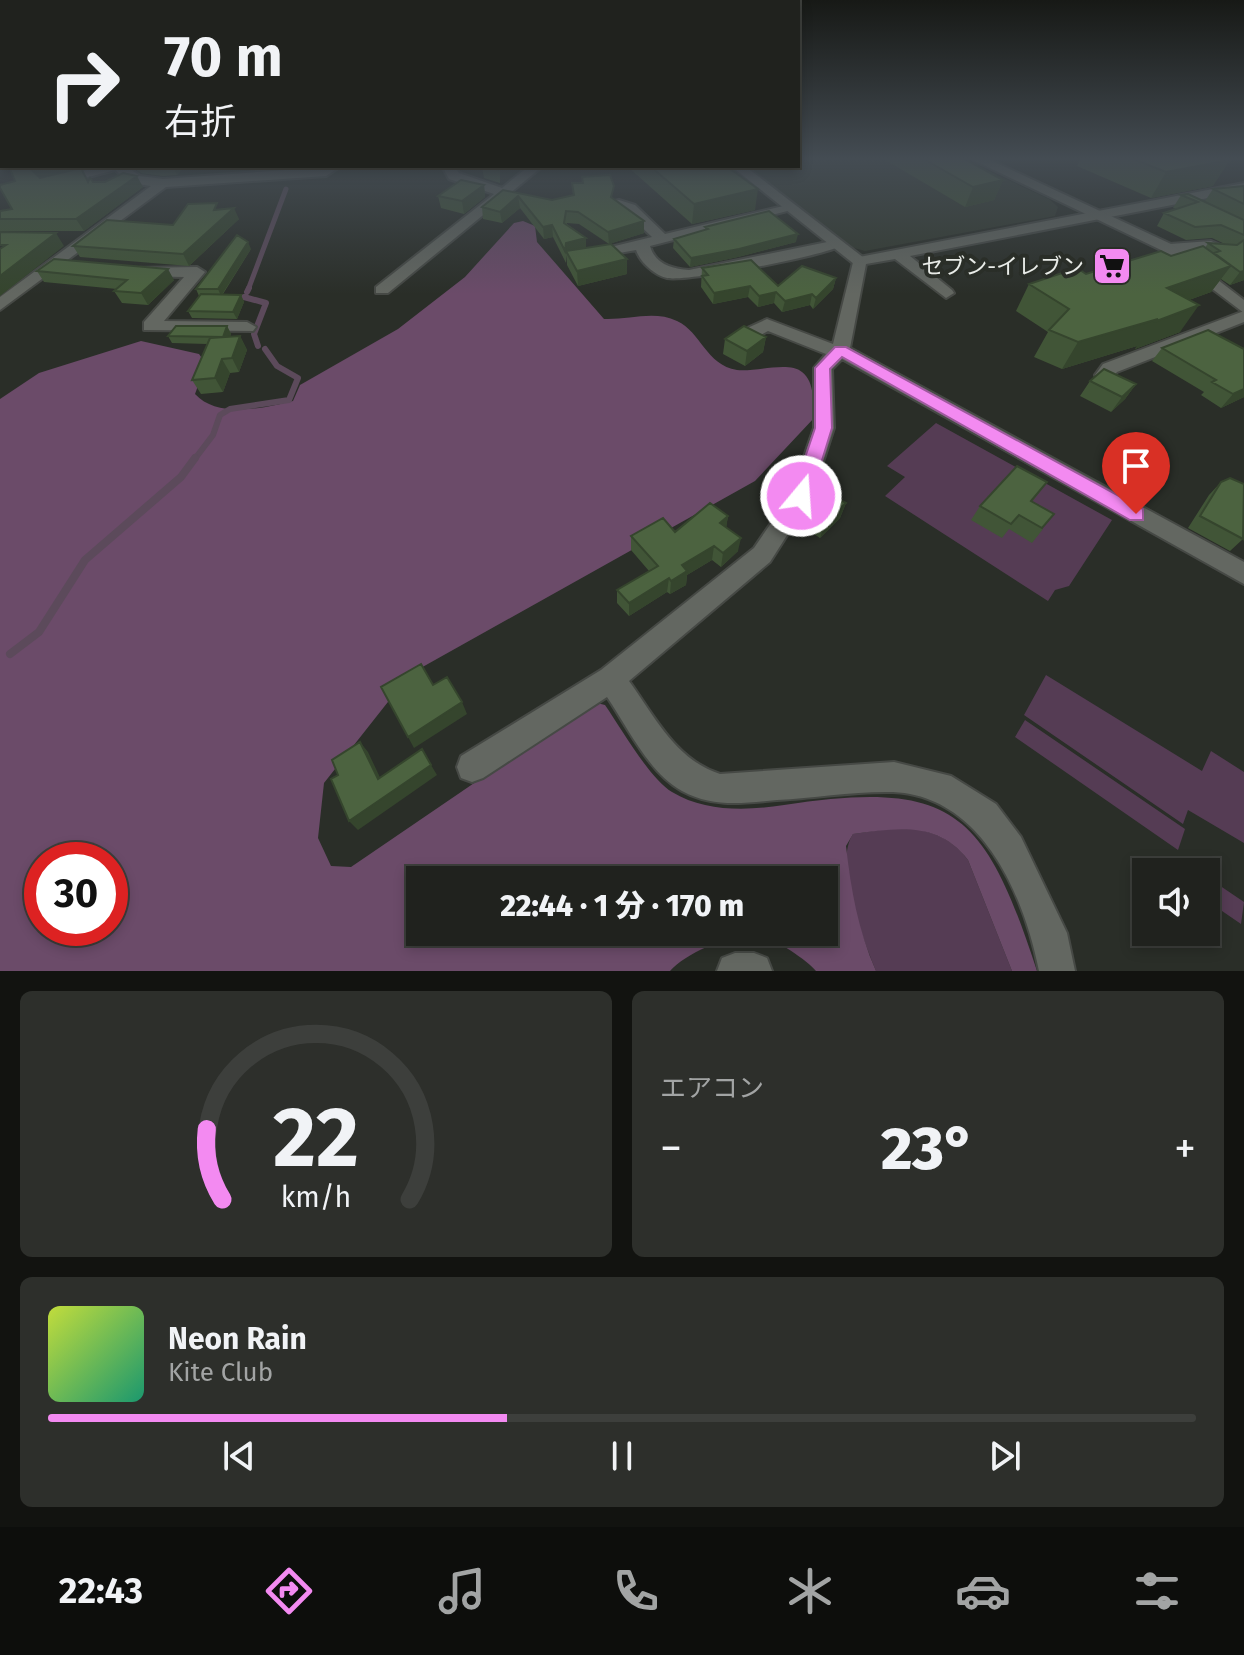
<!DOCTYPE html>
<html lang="ja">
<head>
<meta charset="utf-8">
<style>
	:root { --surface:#20221e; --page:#2d2f2b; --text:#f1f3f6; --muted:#a2a4a4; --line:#3d3f3c; --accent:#f38af1 }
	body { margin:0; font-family:"Fira Sans","Noto Sans JP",sans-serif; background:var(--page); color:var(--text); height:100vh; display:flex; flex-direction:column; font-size:30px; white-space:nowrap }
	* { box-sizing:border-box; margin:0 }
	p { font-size:26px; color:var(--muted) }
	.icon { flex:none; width:44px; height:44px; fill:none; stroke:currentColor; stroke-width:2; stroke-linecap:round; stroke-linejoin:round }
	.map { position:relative; height:971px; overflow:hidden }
	.sheet { display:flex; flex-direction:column; gap:20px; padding:20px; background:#121310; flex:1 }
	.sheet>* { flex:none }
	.guide { position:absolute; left:0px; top:0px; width:800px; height:168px; box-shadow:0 4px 12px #0003,0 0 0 2px var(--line); background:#20221e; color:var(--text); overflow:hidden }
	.fabs { position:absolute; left:1132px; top:858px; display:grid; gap:16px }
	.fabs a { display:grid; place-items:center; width:88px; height:88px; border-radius:0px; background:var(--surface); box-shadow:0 4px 12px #0003,0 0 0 2px var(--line); font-size:40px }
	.speed { position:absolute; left:24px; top:842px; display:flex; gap:16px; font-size:40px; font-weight:700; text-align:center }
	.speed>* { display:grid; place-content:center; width:104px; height:104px; border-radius:50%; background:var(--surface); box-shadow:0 4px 12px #0003,0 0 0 2px var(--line); line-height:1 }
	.speed .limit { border:12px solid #d22; background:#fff; color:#111 }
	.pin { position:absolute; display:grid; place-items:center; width:68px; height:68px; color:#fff; margin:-82px -34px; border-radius:50% 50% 50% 0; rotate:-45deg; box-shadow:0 0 8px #0007 }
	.pin .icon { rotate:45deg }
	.me { position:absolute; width:88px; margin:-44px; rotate:18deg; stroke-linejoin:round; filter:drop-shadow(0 0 6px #0008) }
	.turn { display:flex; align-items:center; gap:28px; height:168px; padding:0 32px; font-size:36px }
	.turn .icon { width:104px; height:104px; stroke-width:2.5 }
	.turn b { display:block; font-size:56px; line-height:68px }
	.big { font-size:60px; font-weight:800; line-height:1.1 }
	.sheet .tile { flex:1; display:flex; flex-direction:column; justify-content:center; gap:12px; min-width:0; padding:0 28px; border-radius:12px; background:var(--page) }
	.sheet .dial { align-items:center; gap:0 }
	.dial svg { height:208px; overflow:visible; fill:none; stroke:var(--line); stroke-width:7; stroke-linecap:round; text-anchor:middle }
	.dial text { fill:var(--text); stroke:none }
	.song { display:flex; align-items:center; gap:24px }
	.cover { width:96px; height:96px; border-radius:12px; background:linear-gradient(135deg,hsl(70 70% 55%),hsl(160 70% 35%)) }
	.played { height:8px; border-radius:4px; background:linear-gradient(90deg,var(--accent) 40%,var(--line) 40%) }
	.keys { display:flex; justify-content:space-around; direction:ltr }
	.heat { display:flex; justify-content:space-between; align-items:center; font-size:44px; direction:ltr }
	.sheet .tiles { flex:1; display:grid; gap:20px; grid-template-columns:1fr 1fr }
	.tile:last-child { grid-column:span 2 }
	.trip { position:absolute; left:406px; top:866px; width:432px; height:80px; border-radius:0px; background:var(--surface); box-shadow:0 4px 12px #0003,0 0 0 2px var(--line); font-weight:800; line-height:80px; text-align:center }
	.tabs { display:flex; height:128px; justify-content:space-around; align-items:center; background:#0d0e0c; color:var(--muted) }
	.tabs .icon { width:56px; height:56px }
	.tabs .on { color:var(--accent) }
	.tabs b { font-size:36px; color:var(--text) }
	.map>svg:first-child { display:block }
	.built { fill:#333a30 }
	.green { fill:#553c54 }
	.forest { fill:#6b4b69; fill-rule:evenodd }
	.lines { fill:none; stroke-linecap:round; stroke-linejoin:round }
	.stream-far2 { stroke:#5c4a5b; stroke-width:5 }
	.stream-far1 { stroke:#5c4a5b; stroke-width:6 }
	.stream { stroke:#5c4a5b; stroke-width:8 }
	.minor-casing { stroke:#464945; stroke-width:4 }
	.tertiary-casing { stroke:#464945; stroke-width:4 }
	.minor { fill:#636761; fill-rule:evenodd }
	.tertiary { fill:#636761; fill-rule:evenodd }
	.wall { fill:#415537 }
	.shaded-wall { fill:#35452d }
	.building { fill:#4c6340; stroke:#35452d; stroke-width:2 }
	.route { fill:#f38af1; stroke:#9e5a9d; stroke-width:2 }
	.labels { text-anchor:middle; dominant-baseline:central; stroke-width:8; stroke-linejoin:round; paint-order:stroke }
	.far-poi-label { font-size:22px; fill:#e9ece8; stroke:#2a2e28; text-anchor:end }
</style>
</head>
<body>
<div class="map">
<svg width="1244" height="971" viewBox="0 0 1244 971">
	<rect width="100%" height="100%" fill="#2a2e28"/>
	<path class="built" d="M798,158h163l88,41 9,8 -3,9 -190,35 -18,-5 -101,-80h52z"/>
	<path class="green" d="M936,423l176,97 -43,66 -14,4 -7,11 -163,-105 20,-19 -18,-11z
		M1046,675l156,96 9,-20 33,21v71l-56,-33 -5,14 -159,-109z
		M1025,720l160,109 -7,21 -163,-113z
		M900,827c29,3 50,9 68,33l44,111h-136c-13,-32 -43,-107 -23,-137z
		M1210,879l34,23 -3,22 -35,-24z"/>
	<path class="forest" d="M523,221l12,5 2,16 67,77c25,1 50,-9 73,2 24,11 29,44 60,49 19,2 52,-9 65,2 13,10 11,31 12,46l-59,63 -345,193 -86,109 -6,55 13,28 20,1 242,-165 12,3c16,23 44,73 67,87 33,20 75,19 112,13 170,-26 201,7 253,166h-25l-44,-111c-30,-39 -70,-32 -115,-26l-7,12c5,44 12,84 30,125h-60c-8,-10 -40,-32 -53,-34 -27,-6 -75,14 -93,34h-670v-572l39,-26 102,-32 58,13 7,10 -11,30c23,25 69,14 98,7l7,-16 98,-56 67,-52 49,-54zM42,860h68v68h-68zM420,880h404v52h-404z"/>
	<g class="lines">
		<path class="stream-far2" d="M248,290l38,-101"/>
		<path class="stream-far1" d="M247,292l2,-4
			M244,297l22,6 -12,31 4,12
			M194,460l19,-25 7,-20 10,-6 59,-9 9,-22 -21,-12 -12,-17"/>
		<path class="stream" d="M10,654l29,-22 46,-72 96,-83 14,-19"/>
		<g class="minor-casing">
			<path id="minor" d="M0,160l2,6 4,1 -6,1z
				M99,166h27l14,10 23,3 178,-13 -15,10 -160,11 -166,123v-13l151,-111 -20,-3 -16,-13 -57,15 -7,-4z
				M442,166h12l5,7 43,15 27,-22h14l-155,127h-12v-6l118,-93 -45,-15z
				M1244,183v8l-334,65 42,34 2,3 -8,5 -51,-39 -29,5 -16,84 394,214v22l-402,-225 -10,10 2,59 -22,68 -42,66 -141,119c26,36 47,79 91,93l174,-12 57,14 45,28 25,33 46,96 8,38h-36c-15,-76 -57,-175 -146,-179 -38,-1 -78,6 -116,8 -33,3 -64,8 -95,-9 -33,-18 -54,-63 -75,-94l-124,81 -11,4 -11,-4 -4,-11 4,-11 140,-86 153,-122 37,-54 23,-66v-60l12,-14 -58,-23 -13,7h-12v-8l24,-11 66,25 21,-86z
				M619,200l16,5 30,29 127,-30 7,4 -149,38c5,18 22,23 39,24l148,-30 7,4c-13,11 -157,38 -177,34 -13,-3 -27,-16 -31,-28l-50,9v-6l66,-16 -27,-26 -11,-4v-6z
				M1211,241l23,10 -8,5c-17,-5 -55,0 -64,-7l8,-5z
				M197,267l8,5 -41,49 83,1 9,5 -3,4 -109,-1v-8l40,-45 -44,-1 -8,-5 2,-3z
				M1244,311v11l-127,50 -6,7h-14l-2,-4 8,-11z
				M735,953h19l13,5 5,13h-55l5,-13z"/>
		</g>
		<g class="tertiary-casing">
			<path id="tertiary" d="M969,158h17l185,86 73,56v13l-83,-63z
				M731,166h14l119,92v6h-10z"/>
		</g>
		<use href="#minor" class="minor"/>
		<use href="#tertiary" class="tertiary"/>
	</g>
	<path class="wall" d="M882,158h81l40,22 -9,20 -29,7z
		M1081,158h144l-12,28 -62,12 -74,-32z
		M9,166h70l9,14 5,2 50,5 -59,44h-84v-20l12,-2 3,-28z
		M131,166h65l-13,1 -6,8 -14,1 -22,-3z
		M482,166h18v17l-16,-5z
		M628,166h98l29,44 -63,14 -64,-57z
		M582,177l32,22 30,34 -35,11 -30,-20 -12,-1v1l19,14v11l41,25 -49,12 -11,-21v-10l-1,8 -13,-26 -9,2 -24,-31 -18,15 -19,-4 -1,-12 21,-17 49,10 21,-5 -1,-12h10z
		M484,185l1,12 -21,17 -23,-6 -3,-12z
		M1244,186v94l-14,5 -9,-6 -10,13 -22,8 -9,32 -45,17 2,-3 -75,23 -28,-12 14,-25 -32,-21 13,-27 57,-10 85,-18 34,-8 3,-5 19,2 -15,-7 -26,2 -29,-14 7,-13 13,-4 -4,-1 8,-13 24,6 8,-12z
		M220,209l19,10 -50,47 -109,-9 -7,-11 100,-21z
		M705,227l91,15 -58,15 -48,10 -17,-19 1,-9 31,-9z
		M251,249l-28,45 18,1 3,7 -7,17 -45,-1 -4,-7 11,-15 -3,-7z
		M702,268l76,18 58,-8 -3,11 -20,20 -3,-4 -28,7 -8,-9 -16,4 -10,-10 -35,7 -12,-17z
		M37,271l137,9 -26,25 -26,-2 -8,-12 3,-2 -73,-7z
		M227,326l4,8 -1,3 10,-1 7,14 -8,22 -9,1 -7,19 -22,2 -9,-14 15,-36 -35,-1 -4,-7z
		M766,337l-3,15 -18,14 -22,-12 2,-15z
		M1162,348l82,1v48l-23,11 -20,-13 3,-3 -52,-31z
		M1090,381l46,3 -11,15 -14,13 -31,-16z
		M1047,482l-15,20 11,27 -11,14 -23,-14 -7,9 -31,-18 9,-14z
		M1221,482l22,57 -13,12 -42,-23 21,-33z
		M846,503l-6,15 -20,20 -15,-10 4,-14z
		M728,516l-2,11 12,24 -17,16 -9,-7 -25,15 -1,10 -16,9 -3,-2 -38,24 -12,-13v-13l32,-19 -18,-21v-14l44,-4z"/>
	<path class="shaded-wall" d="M1230,160l-17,26 -62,12 15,-26z
		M45,166h34l1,2 -41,14 -7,-12z
		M172,166h11v1l-6,8z
		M137,176l6,11 -59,44 -8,-12z
		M1003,180l-9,20 -29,7 8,-20z
		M484,185l1,12 -21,17 -2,-13z
		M758,189l-3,21 -63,14 2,-20z
		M518,196l2,12 -18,15 -2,-11z
		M234,208l5,11 -50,47 -6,-12z
		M644,221v12l-35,11 -1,-12z
		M552,225l1,12 -9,2 -1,-12z
		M56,233l8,13 -64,50v-20z
		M798,234l-2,8 -58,15 -48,10 1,-9z
		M586,238v12l-18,5 -2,-4v12v-20z
		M248,242l3,7 -30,47 -3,-7z
		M627,259v15l-49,12 -1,-15z
		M1231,266l-20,26 -61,22 17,-26z
		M168,269l6,11 -26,25 -7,-12z
		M1244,269v11l-14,5 10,-13z
		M836,278l-3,11 -20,20 3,-11z
		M750,286l-2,11 -35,7 1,-11z
		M776,292l-2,11 -16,4 1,-11z
		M812,294l-2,11 -28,7 3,-11z
		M241,295l3,7 -7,17 -4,-7z
		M1199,305l-19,27 -45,17 2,-3 -75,23 16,-27z
		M227,326l4,8 -4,10 -4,-7z
		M240,336l7,14 -8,22 -7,-14z
		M766,337l-3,15 -18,14 2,-15z
		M222,359l8,14 -7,19 -8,-14z
		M1136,384l-11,15 -14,13 11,-15z
		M1244,389v8l-23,11 12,-14z
		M846,503l-6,15 -20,20 5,-14z
		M728,516l-2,14 -6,-7z
		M741,538l-3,13 -17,16 2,-14z
		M714,546l-2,14 -25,15 -1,10 -16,9 1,-13 11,-16z
		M669,578l-2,14 -38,24v-13z
		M462,702l5,12 -53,34 -6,-11z
		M360,742l8,10 17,36 -7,-9z
		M431,765l6,10 -79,55 -9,-9z"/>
	<path class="building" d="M922,158h41l40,22 -30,7z
		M1131,158h94l5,2 -64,12z
		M9,166h36l-13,4 8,8 41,-10 7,14 2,-4 3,4h12l18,-9 14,3 -61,43h-76v-8l12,-2 -12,-21v-3l15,-4z
		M484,166h14v4z
		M650,166h76l32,23 -64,15z
		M610,175l4,11 -3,11 33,24 -36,11 -30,-20 -12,-1 -2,12 22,15 -20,5 -1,8 -13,-26 -9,2 -25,-31 -18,16 -18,-5 21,-17 49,10 22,-5 -2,-12h11l-1,-6z
		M461,180l23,5 -22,16 -24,-5z
		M1244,186v18l-31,-15z
		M1188,194l56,26v15l-23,-10 -26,2 -31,-14 34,-11 -17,-7z
		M217,203l-3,7 20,-2 -51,46 -110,-8 34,-26 66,5 15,-21z
		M769,211l29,23 -59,15 -48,9 -17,-19 34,-10 -3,-2z
		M0,232l56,1 -56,43v-27l6,-4h-6z
		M237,235l11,7 -30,47h-22z
		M1244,240v31l-4,1 -26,-19 6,-2 -12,-8 29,2z
		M611,244l16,15 -50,12 -11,-20z
		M1203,246l28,20 -64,22 32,17 -45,17 4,-3 -80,23 -29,-12 20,-21 -40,-25 48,-16 9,6 75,-23 10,5z
		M54,259l114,10 -27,24 -27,-2 13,-11 -90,-9z
		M751,260l27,26 24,-20 34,12 -20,20 -4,-4 -27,7 -9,-9 -17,4 -9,-10 -36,7 -12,-17 6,-1 -6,-7z
		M201,294l40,1 -8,17 -45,-1z
		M176,326h51l-4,11 -55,-1z
		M744,326l22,11 -19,14 -22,-12z
		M1208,330l36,19v40l-11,5 -21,-12 4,-2 -54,-32z
		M240,336l-8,22 -10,1 -7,19 -23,2 18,-42z
		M1104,369l32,15 -14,13 -32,-16z
		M1017,466l30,16 -16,19 23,13 -12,14 -23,-13 -8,9 -31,-18z
		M1230,478l14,6 -1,55 -43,-23 21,-34z
		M830,494l16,9 -21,21 -16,-10z
		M710,503l18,13 -8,7 21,15 -18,15 -9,-7 -32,19 5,6 -16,10 -2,-3 -40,25 -12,-13 41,-24 -27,-30 32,-18 12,14z
		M421,664l12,21 14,-8 15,25 -54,35 -27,-50z
		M360,742l18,37 44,-30 9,16 -82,56 -18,-42 7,-4 -6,-15z"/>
	<linearGradient id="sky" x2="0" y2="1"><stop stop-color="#171916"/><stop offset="0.54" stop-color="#444c53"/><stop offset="1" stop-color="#444c53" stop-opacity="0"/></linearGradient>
	<rect width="1244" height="294" fill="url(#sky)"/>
	<path class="route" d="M835,347h11l297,162v11h-13l-288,-163 -12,12 2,59 -21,68 -3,5h-13l-3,-5 23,-68v-60z"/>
	<defs>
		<g id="supermarket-square" transform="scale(2)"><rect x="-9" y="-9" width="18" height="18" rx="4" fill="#f38af1" stroke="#2a2e28"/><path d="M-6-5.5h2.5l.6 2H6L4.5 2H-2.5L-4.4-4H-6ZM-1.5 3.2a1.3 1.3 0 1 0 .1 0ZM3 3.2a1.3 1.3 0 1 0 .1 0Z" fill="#111"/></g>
	</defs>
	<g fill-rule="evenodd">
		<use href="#supermarket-square" x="1112" y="266"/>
	</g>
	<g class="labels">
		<g class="far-poi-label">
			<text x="1084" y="266">セブン-イレブン</text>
		</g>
	</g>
</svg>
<div class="fabs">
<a><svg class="icon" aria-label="sound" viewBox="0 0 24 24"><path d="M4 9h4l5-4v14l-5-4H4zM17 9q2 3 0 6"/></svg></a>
</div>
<div class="speed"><div class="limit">30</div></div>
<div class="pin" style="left:1136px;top:514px;background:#d93025"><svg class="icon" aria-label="arrive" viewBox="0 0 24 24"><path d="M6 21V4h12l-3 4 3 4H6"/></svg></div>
<svg class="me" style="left:801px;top:496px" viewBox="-20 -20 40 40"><circle r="17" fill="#f38af1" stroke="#fff" stroke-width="3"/><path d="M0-11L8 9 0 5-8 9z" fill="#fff"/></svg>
<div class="trip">22:44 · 1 分 · 170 m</div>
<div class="guide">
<div class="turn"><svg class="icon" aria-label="right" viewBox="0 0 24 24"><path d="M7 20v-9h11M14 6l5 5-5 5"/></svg><div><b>70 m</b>右折</div></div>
</div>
</div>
<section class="sheet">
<div class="tiles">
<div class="tile dial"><svg viewBox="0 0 100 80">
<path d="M14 69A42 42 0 1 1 86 69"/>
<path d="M14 69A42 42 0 0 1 8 42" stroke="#f38af1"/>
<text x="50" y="56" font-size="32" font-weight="700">22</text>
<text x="50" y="72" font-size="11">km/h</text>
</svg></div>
<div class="tile"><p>エアコン</p>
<div class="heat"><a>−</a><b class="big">23°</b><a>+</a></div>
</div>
<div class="tile">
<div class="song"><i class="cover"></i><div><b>Neon Rain</b><p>Kite Club</p></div></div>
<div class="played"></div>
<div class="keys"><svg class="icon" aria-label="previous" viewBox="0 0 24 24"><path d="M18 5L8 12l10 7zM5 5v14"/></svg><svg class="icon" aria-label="pause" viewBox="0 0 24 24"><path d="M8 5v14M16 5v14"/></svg><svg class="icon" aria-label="next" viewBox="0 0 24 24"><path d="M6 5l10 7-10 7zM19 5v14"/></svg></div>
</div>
</div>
</section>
<nav class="tabs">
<b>22:43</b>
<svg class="icon on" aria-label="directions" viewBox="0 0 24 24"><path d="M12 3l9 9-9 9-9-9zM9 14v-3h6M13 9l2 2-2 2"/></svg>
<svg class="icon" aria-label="music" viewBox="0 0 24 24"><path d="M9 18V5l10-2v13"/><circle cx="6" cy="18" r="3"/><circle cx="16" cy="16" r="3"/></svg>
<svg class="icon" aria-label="phone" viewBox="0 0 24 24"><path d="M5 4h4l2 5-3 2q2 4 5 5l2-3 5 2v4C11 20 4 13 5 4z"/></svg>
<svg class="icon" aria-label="climate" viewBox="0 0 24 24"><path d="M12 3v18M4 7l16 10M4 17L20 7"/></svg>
<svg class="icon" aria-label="car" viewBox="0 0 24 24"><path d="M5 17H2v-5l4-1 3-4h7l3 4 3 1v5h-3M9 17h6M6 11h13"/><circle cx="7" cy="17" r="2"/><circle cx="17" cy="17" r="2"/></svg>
<svg class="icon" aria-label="filters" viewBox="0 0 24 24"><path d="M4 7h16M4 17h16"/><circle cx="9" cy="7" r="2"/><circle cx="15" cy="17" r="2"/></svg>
</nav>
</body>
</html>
